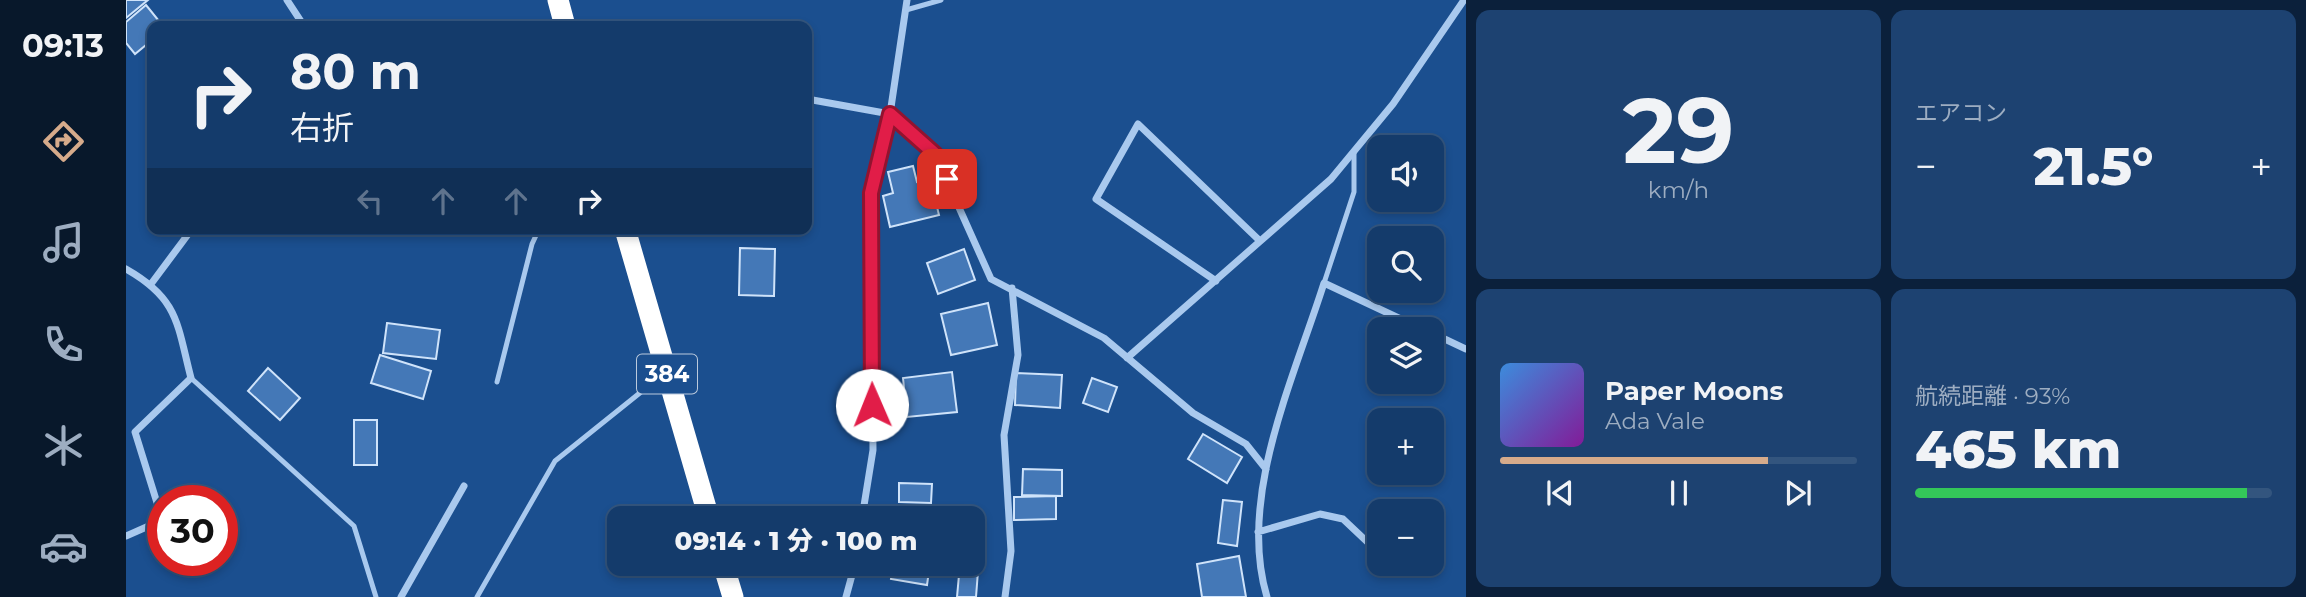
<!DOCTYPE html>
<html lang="ja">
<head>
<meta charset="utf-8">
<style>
	:root { --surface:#143b6b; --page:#1d4271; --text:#f1f3f6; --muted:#9dadc1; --line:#33557e; --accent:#d6ab8b }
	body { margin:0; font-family:Montserrat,"Noto Sans JP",sans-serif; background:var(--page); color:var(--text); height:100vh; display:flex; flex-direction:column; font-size:26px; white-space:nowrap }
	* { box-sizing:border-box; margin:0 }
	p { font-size:23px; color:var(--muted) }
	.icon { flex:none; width:38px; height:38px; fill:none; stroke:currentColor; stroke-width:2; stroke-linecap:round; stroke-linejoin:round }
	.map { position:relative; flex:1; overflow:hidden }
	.drawer { display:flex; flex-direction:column; gap:10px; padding:10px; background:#0b203b; width:840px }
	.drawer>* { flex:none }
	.guide { position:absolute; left:21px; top:21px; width:665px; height:214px; border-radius:14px; box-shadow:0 4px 10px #0003,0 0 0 2px var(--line); background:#143b6b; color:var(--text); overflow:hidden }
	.fabs { position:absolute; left:1241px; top:135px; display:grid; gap:14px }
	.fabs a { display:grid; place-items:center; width:77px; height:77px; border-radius:14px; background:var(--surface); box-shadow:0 4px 10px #0003,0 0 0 2px var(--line); font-size:35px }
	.speed { position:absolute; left:21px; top:485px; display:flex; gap:14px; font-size:35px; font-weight:700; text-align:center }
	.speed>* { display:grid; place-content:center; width:91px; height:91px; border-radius:50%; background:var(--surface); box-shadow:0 4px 10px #0003,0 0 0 2px var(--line); line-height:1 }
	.speed .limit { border:10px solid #d22; background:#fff; color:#111 }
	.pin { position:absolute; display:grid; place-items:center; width:60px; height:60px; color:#fff; margin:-30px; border-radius:14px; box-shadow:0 4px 10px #0006 }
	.me { position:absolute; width:77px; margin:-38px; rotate:359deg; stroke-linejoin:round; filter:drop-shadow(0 0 5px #0008) }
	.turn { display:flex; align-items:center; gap:24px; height:147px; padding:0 28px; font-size:32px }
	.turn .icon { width:91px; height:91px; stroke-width:2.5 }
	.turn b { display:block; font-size:49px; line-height:60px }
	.lanes { display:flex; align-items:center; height:66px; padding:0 28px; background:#0003; justify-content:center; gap:35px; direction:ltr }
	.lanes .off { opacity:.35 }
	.big { font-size:52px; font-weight:800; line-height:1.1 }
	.drawer .widget { flex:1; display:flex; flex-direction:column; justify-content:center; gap:10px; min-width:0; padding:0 24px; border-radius:14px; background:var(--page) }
	.drawer .dial { align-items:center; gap:0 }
	.dial b { font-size:91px; line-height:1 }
	.song { display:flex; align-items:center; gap:21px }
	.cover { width:84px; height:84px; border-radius:10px; background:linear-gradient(135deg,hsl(210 70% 55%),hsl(290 70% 35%)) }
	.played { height:7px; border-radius:4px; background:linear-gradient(90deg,var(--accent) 75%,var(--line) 75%) }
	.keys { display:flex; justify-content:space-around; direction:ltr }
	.heat { display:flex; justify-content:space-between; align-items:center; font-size:38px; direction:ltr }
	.charge { height:10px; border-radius:5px; background:linear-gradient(90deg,#34c759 93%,var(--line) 0) }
	.drawer .tiles { flex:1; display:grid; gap:10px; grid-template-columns:repeat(2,1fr) }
	.trip { position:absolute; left:481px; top:506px; width:378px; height:70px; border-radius:14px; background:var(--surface); box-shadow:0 4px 10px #0003,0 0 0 2px var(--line); font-weight:800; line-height:70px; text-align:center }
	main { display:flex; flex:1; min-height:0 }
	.tabs { display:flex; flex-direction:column; width:126px; justify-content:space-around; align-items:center; background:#08182b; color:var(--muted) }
	.tabs .icon { width:49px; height:49px }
	.tabs .on { color:var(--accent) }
	.tabs b { font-size:32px; color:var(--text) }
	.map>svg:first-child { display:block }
	.building { fill:#4478b7; stroke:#cfe3fa; stroke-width:2 }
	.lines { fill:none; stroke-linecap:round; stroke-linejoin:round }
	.lane { stroke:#a9c9ee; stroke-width:5 }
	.street { stroke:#a9c9ee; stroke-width:7 }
	.highway { stroke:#fff; stroke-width:21 }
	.route-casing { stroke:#92132f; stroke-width:18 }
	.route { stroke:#e11d48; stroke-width:12 }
	.labels { text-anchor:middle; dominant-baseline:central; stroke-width:5; stroke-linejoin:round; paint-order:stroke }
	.shield { fill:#1b4f8f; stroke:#bbcadd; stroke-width:2 }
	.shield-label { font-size:23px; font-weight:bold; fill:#fff }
</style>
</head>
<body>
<main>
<nav class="tabs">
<b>09:13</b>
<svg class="icon on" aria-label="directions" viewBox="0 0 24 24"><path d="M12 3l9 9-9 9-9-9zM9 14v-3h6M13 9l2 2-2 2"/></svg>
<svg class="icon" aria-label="music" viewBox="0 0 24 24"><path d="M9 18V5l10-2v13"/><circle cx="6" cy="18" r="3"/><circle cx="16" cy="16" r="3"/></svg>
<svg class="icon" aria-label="phone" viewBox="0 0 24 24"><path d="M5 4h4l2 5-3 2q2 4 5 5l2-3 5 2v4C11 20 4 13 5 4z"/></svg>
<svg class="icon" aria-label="climate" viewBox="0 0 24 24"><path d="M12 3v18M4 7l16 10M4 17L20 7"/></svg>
<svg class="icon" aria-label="car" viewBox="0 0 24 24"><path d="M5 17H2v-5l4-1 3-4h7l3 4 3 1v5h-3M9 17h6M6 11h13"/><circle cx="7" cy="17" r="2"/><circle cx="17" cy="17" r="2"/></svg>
</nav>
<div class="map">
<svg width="1340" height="597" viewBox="0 0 1340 597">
	<rect width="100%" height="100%" fill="#1b4f8f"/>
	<path class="building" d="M0,0h22l-22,18z
		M20,5l17,21h-11v14l-17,14 -9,-11v-21z
		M787,166l4,16 13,-4 9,37 -49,12 -7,-31 10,-3 -5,-21z
		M614,248l35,1 -1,47 -35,-1z
		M838,249l11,31 -37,14 -11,-31z
		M862,303l9,42 -46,10 -10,-41z
		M261,323l53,7 -4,29 -53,-6z
		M254,355l51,16 -8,28 -52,-16z
		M142,368l32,30 -20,22 -32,-29z
		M826,372l5,40 -50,5 -4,-39z
		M890,373l46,2 -2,33 -45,-3z
		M966,378l25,9 -9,25 -25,-9z
		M228,420h23v45h-23z
		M1077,434l39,23 -15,26 -39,-24z
		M897,469l39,1v26l-40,-1z
		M773,483l33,1 -1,19 -32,-1z
		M930,496v23l-42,1v-23z
		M1097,500l19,2 -5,44 -19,-3z
		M847,545h7l-4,52h-19l3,-33h13z
		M1113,556l7,41h-44l-5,-33z
		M767,564h37l-3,21 -36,-6z"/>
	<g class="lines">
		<path class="lane" d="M780,10l35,-10
			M1198,283l30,-91v-40
			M65,378l163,148 22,71
			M371,382l35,-138 7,-15
			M351,597l78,-136 106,-85"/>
		<path class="street" d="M161,0l17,26
			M681,99l83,15 45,40 56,125 113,59 89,75 53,31 20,25
			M0,269c53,30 51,55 65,109l-56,54 23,74 -7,19 -25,11
			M1090,281l-120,-82 42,-75 122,117
			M25,284l41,-55
			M1306,333l34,16
			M1001,358l204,-179 62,-75 71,-104
			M736,518l11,-68 -2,-257 19,-79 17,-114
			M1132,532l62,-18 23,5 36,34
			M1264,564l4,3
			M275,597l63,-111
			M720,597l9,-33
			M879,597l6,-46 -7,-116 14,-80 -6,-67
			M1141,597c-30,-99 27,-219 57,-314l98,46"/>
		<path class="highway" d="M432,0l7,26
			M499,229l84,289
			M597,564l10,33"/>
	</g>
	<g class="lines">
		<g class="route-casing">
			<path id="route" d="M746,405l-1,-212 19,-79 45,40 12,25"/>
		</g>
		<use href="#route" class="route"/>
	</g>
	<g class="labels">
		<rect class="shield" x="511" y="354.5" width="60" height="39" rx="5"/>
		<g class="shield-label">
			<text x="541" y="374">384</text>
		</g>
	</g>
</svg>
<div class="fabs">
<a><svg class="icon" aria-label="sound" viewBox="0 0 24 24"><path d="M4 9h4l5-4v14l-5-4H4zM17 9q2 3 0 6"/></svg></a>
<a><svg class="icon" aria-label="search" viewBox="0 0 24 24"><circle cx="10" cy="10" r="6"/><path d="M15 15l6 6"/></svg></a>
<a><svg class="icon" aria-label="layers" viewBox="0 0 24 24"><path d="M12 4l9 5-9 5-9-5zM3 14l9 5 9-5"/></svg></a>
<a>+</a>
<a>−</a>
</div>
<div class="speed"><div class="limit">30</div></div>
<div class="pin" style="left:821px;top:179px;background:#d93025"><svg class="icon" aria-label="arrive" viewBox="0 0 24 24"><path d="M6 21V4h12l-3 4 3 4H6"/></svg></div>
<svg class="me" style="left:746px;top:405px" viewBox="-20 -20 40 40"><circle r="19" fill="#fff"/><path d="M0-13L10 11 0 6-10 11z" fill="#e11d48"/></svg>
<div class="trip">09:14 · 1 分 · 100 m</div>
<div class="guide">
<div class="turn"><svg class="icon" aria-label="right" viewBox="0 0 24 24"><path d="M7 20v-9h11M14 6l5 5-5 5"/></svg><div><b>80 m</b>右折</div></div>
<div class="lanes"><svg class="icon off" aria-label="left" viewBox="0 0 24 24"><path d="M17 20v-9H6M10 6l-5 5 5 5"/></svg><svg class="icon off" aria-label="ahead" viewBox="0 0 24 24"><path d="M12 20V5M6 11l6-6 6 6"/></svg><svg class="icon off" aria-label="ahead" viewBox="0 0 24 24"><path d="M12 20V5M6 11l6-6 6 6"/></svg><svg class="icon" aria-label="right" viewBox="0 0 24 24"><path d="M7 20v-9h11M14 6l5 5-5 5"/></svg></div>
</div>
</div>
<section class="drawer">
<div class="tiles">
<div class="widget dial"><b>29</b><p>km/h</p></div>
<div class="widget"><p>エアコン</p>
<div class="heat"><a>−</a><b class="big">21.5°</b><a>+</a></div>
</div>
<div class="widget">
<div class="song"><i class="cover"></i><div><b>Paper Moons</b><p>Ada Vale</p></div></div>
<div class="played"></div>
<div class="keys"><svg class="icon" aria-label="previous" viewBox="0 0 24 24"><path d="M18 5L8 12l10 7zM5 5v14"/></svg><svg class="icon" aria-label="pause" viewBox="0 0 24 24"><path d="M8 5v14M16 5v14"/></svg><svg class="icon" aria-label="next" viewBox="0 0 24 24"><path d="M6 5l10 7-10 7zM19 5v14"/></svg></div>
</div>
<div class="widget"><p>航続距離 · 93%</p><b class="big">465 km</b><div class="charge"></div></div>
</div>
</section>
</main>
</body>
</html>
